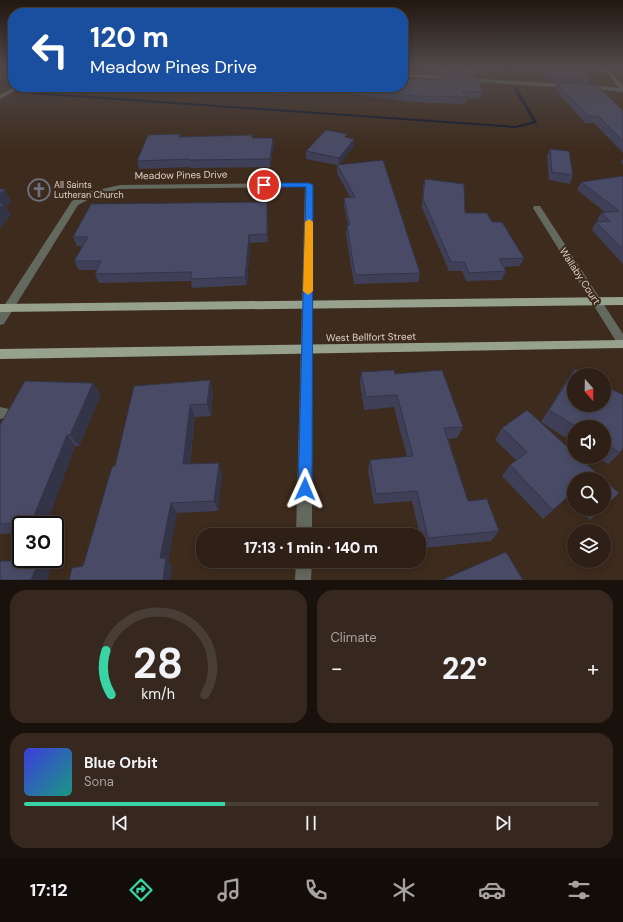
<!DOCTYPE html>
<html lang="en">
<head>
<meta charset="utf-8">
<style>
	:root { --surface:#2e2016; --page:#36281f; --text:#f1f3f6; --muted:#a7a3a1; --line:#493e35; --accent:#38d4a6 }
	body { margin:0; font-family:"DM Sans",sans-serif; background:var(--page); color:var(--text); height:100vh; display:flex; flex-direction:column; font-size:15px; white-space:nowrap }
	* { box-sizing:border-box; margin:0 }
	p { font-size:13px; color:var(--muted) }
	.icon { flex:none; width:22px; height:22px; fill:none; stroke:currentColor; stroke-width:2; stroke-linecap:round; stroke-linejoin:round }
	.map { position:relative; height:580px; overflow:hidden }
	.side { display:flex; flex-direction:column; gap:10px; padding:10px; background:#19120c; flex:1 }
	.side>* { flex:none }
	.banner { position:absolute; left:8px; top:8px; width:400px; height:84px; border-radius:16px; box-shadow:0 2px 10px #0003,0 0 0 1px var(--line); background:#1a4fa0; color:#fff; overflow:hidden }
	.needle { width:26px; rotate:160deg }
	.controls { position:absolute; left:567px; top:368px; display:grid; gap:8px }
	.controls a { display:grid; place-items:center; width:44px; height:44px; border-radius:50%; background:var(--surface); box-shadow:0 2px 10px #0003,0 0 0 1px var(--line); font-size:20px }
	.speed { position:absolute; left:12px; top:516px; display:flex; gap:8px; font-size:20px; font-weight:700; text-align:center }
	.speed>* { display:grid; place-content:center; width:52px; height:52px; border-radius:50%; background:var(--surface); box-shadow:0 2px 10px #0003,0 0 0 1px var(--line); line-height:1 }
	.speed .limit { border:2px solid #111; border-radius:6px; background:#fff; color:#111 }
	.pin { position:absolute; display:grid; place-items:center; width:34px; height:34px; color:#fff; margin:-17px; border:2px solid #fff; border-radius:50%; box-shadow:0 1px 4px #0007 }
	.me { position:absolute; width:44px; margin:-22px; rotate:1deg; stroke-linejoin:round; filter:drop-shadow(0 0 3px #0008) }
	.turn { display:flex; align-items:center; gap:14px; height:84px; padding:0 16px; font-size:18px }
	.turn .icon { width:52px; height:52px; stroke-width:2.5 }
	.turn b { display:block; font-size:28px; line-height:34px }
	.big { font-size:30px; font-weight:800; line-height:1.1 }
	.side .tile { flex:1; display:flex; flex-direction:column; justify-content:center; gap:6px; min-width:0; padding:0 14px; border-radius:16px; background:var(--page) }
	.side .dial { align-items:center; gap:0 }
	.dial svg { height:104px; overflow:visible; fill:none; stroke:var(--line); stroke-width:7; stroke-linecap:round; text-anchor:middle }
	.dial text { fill:var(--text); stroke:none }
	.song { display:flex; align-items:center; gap:12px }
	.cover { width:48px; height:48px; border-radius:6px; background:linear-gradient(135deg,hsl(240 70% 55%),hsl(170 70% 35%)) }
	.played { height:4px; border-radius:2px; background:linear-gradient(90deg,var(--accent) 35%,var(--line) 35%) }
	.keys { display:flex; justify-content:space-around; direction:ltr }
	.heat { display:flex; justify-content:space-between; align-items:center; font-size:22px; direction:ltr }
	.side .tiles { flex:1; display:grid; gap:10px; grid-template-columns:1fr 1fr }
	.tile:last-child { grid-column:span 2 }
	.trip { position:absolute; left:196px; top:528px; width:230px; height:40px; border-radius:16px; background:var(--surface); box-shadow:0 2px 10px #0003,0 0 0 1px var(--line); font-weight:800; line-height:40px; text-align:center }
	.dock { display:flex; height:64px; justify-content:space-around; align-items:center; background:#120d09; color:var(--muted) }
	.dock .icon { width:28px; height:28px }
	.dock .current { color:var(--accent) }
	.dock b { font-size:18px; color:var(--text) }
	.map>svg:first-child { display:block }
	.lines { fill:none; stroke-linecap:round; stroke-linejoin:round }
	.stream { fill:#0b162b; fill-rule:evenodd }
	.minor { fill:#64695f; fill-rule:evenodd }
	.major { fill:#97a28e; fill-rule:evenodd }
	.wall { fill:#3f4058 }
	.shaded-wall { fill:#333447 }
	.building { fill:#494b66; stroke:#333447 }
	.route { fill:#1a73e8; stroke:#114b97 }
	.slow { fill:#f59e0b }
	.labels { text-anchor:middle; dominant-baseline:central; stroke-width:4; stroke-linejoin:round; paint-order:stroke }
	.far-poi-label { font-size:9px; fill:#ded2c9; stroke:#3d2b1d; text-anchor:start }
	.street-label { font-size:10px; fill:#ded2c9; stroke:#3d2b1d }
</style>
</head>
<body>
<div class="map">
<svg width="623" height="580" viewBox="0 0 623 580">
	<rect width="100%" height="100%" fill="#3d2b1d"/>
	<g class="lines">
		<path class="stream" d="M509,68h3l1,7h-2z
			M515,87l2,1 20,34 -1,1 -20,5 -484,-34 -2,-1 2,-1 484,34 17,-5 -20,-33z"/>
		<path class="minor" d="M603,68h5l15,18v6l-36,-4 -1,-1 3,-2 30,3z
			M403,74l46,2 3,2 -3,2 -46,-4z
			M463,78l106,6 3,2 -3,2 -104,-7 -2,-1z
			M14,87h7l-21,12v-4z
			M309,183l4,2 -1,350h-16l9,-348 -185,2 -25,7 -17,9 -74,119 -4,1v-13l72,-111 17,-9 31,-7z
			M534,206h6l83,128v13l-4,-1 -86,-138z
			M0,407l9,2 1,4 -1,4 -9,2z
			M296,561h16l-1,19h-16z"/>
		<path class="major" d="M623,297v8l-623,7v-8z
			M623,340v8l-623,11v-10z"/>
	</g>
	<path class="wall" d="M433,68h43l-1,6h-1l-1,2 9,16 -1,7 -14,-1 -2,6 -54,-2 -67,-9v-2l-41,-2v2h-14l-1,3 -32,-1v-2l-50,-1v-2l-27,-1h224l33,-7v-5l-2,-1z
		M538,68h47l5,5 -2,4 2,1 -2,6 35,27v42l-29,-30h-9l-31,-35 2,-6h-7z
		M180,134l1,3 71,-2v3h21l1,8 -4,21 -80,1v-1l-51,2 -2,-8z
		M347,137l7,9 -15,19 81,108 -2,9 -64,2 -8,-50 1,-9h1l-4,-19v-8l6,-1 -13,-24v-8l-31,-6v-8z
		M550,149l23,26 -3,9 -21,-4 -2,-24z
		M623,158v6l-2,-2z
		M623,176v88l-31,-34 4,-8h1v-1l4,-8 4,-1 -28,-22 4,-8z
		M425,179l40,34 59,45 -4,8 -16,1 2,4 -4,9 -36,1 -4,-10h-13l-27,-63 1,-21z
		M267,202l1,40 -18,1 -3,42 -55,3 -1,-7 -92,2 -4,-9 2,-4h-18l-5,-9 9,-15h-6l-4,-9z
		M575,369l45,84 -12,11 -11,-7h7v-30h-30v16l-33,-21 25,-41z
		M361,372l34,2 68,53 -6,11 -9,1 20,62 31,30 -8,10 -68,7 -11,-47 -38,3 -6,-33 2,-11 37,-3 -13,-50 -30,3 -4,-26z
		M210,380l3,13 -2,23 -16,1 -5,47 32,10 -4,37 -41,2 -9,48 4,5 -2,14h-101l14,-14 32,-100z
		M101,395l-22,51h-4l-29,79h-25v8l-21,1v-109z
		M502,428l72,51v26l-7,-7 -24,21 -41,-43 8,-11 6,-5 -21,-20z
		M578,509h25l-13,11z"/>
	<path class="shaded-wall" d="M288,87h1v4l-1,3z
		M273,138l1,8 -4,21v-8z
		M354,139v7l-15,19v-7z
		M5,189l6,12 -5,6 5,8 -11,13v-34z
		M267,202v8l1,32 -1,-8z
		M249,235l1,8 -3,42 -2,-8z
		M210,380l3,13 -2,23 -4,-12z
		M93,383l8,12 -22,51 -9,-11z
		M190,405l5,12 -7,58 -5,-11z
		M67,435l8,11 -29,79h-13l-2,-2z
		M219,463l3,11 -4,37 -4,-10z
		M574,491l-7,7 -24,21 10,-9z
		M171,503l6,10 -9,48 4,5 -2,14h-7l-3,-22z
		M39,561l12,8 -4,11h-16z"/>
	<path class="building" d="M440,68h34l1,3z
		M545,68h40l5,5h-5l5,5 -39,-2z
		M437,74l40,2 5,16 -20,-1 5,6 -55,-1 -65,-9h56v-8l36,1z
		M556,82l41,3 26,26v30l-25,-25h-10z
		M272,87h16l-1,1z
		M326,130l21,4 -2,3 9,2 -15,19 -33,-7z
		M180,134l-1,3 73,-2v3h21l-3,21 -81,1v-1l-52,2 11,-26z
		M550,149l19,2 4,24 -21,-3z
		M383,160l37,113 -65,2 -8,-50h3l-6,-27 11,-1 -18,-32z
		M623,176v73l-27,-27 14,-1 -9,-8 18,-2 -38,-29z
		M425,179l39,5 1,29h22l5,9h10l22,36 -25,1 7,12 -37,2 -5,-11h-13l-28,-63z
		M0,189h5l-5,5z
		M267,202v32l-18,1 -4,42 -55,2 2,-7 -97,2 6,-13h-27l14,-24h-15l18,-33z
		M0,203h4l-4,5z
		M575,369l11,6h-12v30h30v-20l19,10v52l-3,6 -16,-10v-16h-27l-28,-17z
		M394,370l1,4 47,-4 21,57 -19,1 24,73 19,-2 12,32 -71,7 -11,-47 -41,3 -6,-34 43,-4 -16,-61 -31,2 -5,-25z
		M210,380l-3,24 -17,1 -7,59 36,-1 -5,38 -43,2 -11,55h6l-3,22h-94l3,-12 11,-2 29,-99 3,-1 19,-80z
		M25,381l68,2 -23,52h-3l-36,88 -31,1v-99z
		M527,410l47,43v4h5l24,22h-29v12l-21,19 -43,-45 17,-13 -25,-24z
		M604,480l15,13 -15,15z
		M506,552l17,28h-81z
		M0,561h39l-8,19h-31z"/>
	<linearGradient id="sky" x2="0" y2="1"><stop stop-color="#221810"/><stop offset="0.45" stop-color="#514a4c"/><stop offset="1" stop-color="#514a4c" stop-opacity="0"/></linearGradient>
	<rect width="623" height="150" fill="url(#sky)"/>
	<path class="route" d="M264,183h45l4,2 -1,304 -2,4 -5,2 -5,-2 -2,-4 8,-302h-45v-3z"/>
	<path class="slow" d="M309,219l4,3v69l-5,4 -5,-4 2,-69z"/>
	<defs>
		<g id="church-ring" transform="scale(1.15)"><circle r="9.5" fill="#3d2b1d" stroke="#6b7280" stroke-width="1.5"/><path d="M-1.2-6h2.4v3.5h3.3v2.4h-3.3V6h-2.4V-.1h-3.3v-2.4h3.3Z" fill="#6b7280"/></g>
	</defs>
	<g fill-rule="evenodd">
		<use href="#church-ring" x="39" y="190"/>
	</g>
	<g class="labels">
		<g class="far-poi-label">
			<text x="54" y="185">All Saints<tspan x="54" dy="10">Lutheran Church</tspan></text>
		</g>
		<g class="street-label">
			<text transform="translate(181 175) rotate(-1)">Meadow Pines Drive</text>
			<text transform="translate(580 276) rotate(57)">Wallaby Court</text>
			<text transform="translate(371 337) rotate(-1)">West Bellfort Street</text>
		</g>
	</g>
</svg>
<div class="controls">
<a><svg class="needle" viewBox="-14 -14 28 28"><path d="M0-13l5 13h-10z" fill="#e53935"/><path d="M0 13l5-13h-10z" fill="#a7a3a1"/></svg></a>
<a><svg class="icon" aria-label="sound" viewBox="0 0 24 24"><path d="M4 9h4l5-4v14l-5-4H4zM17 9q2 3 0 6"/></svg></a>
<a><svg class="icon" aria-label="search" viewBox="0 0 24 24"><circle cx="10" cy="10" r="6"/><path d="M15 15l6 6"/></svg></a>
<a><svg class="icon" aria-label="layers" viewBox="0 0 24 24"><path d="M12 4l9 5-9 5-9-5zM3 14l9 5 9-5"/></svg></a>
</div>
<div class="speed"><div class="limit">30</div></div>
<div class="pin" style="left:264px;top:185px;background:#d93025"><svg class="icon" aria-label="arrive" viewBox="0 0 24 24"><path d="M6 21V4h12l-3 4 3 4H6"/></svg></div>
<svg class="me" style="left:305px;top:489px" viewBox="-20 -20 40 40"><path d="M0-17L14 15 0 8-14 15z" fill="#1a73e8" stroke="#fff" stroke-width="4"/></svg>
<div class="trip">17:13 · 1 min · 140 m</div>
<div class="banner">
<div class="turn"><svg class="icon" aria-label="left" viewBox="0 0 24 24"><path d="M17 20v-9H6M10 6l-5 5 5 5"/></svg><div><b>120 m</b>Meadow Pines Drive</div></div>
</div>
</div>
<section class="side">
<div class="tiles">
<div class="tile dial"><svg viewBox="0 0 100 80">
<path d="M14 69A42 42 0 1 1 86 69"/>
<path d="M14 69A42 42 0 0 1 10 35" stroke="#38d4a6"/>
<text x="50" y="56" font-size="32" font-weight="700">28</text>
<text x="50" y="72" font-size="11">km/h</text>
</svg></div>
<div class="tile"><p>Climate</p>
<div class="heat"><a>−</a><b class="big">22°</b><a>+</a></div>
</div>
<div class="tile">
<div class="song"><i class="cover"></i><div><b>Blue Orbit</b><p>Sona</p></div></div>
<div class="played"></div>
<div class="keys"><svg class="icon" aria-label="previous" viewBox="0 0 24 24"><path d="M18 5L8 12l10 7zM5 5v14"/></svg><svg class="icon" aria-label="pause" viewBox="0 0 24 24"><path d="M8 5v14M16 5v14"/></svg><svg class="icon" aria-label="next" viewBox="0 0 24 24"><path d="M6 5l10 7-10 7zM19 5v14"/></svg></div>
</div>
</div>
</section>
<nav class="dock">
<b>17:12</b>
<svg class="icon current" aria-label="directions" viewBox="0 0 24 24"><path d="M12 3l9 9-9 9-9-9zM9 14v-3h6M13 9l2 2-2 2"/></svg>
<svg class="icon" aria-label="music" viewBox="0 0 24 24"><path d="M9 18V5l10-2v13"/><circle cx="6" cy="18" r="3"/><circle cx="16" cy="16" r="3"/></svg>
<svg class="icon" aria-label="phone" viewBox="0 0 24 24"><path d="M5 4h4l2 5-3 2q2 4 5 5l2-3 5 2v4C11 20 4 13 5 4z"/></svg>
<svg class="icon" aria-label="climate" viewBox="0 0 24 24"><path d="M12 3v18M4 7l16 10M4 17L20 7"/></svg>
<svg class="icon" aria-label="car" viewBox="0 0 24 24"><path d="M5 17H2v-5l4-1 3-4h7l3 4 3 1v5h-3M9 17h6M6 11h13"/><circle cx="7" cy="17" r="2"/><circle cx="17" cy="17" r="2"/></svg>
<svg class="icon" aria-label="filters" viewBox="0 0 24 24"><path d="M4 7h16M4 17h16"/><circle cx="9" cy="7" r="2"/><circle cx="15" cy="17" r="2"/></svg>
</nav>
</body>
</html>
